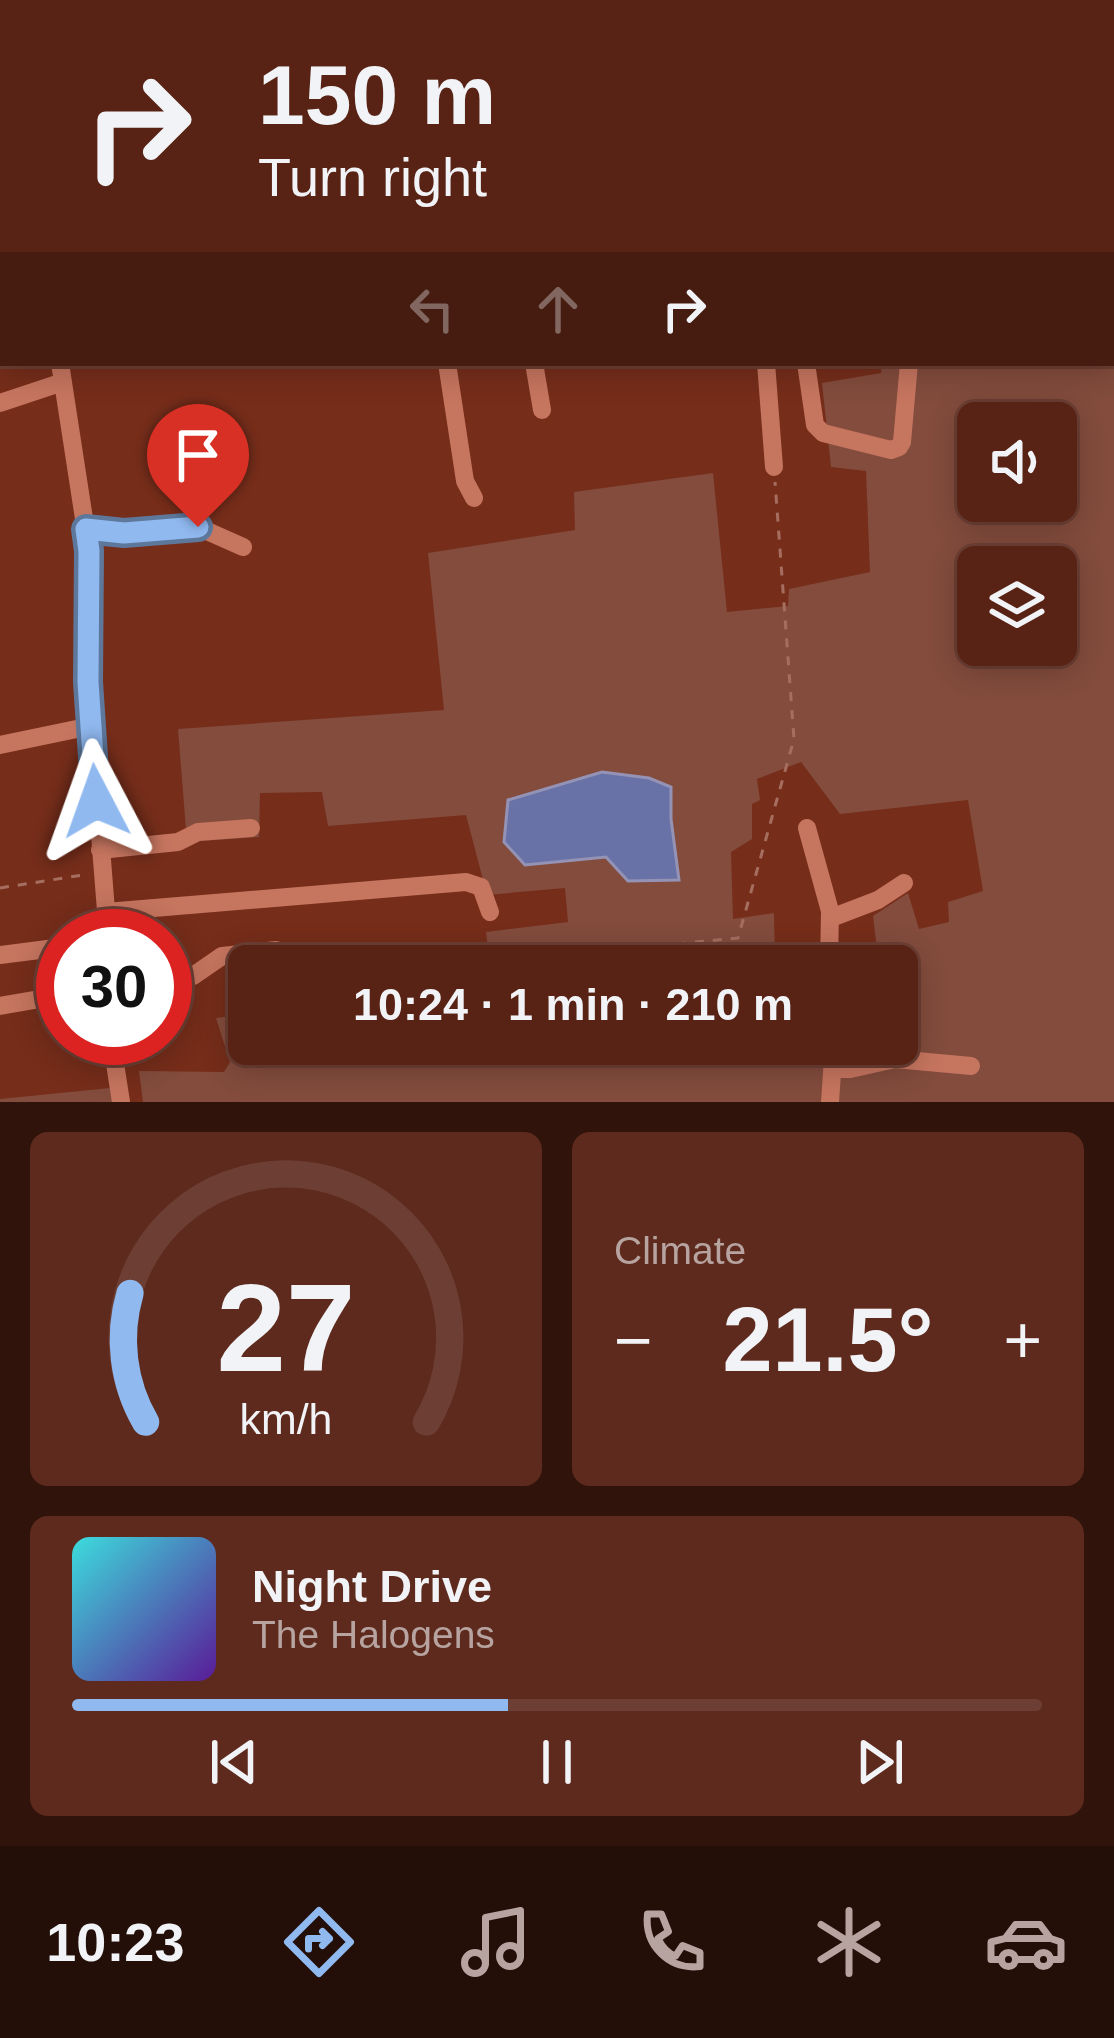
<!DOCTYPE html>
<html lang="en">
<head>
<meta charset="utf-8">
<style>
	:root { --surface:#582214; --page:#5e2a1d; --text:#f1f3f6; --muted:#b7a4a0; --line:#6d3f34; --accent:#90b9f0 }
	body { margin:0; font-family:Arial,sans-serif; background:var(--page); color:var(--text); height:100vh; display:flex; flex-direction:column; font-size:45px; white-space:nowrap }
	* { box-sizing:border-box; margin:0 }
	p { font-size:39px; color:var(--muted) }
	.icon { flex:none; width:66px; height:66px; fill:none; stroke:currentColor; stroke-width:2; stroke-linecap:round; stroke-linejoin:round }
	.map { position:relative; height:1102px; overflow:hidden }
	.side { display:flex; flex-direction:column; gap:30px; padding:30px; background:#30130b; flex:1 }
	.side>* { flex:none }
	.banner { position:absolute; left:0px; top:0px; width:1116px; height:366px; box-shadow:0 6px 30px #0003,0 0 0 3px var(--line); background:#582214; color:var(--text); overflow:hidden }
	.fabs { position:absolute; left:957px; top:402px; display:grid; gap:24px }
	.fabs a { display:grid; place-items:center; width:120px; height:120px; border-radius:18px; background:var(--surface); box-shadow:0 6px 30px #0003,0 0 0 3px var(--line); font-size:60px }
	.speed { position:absolute; left:36px; top:909px; display:flex; gap:24px; font-size:60px; font-weight:700; text-align:center }
	.speed>* { display:grid; place-content:center; width:156px; height:156px; border-radius:50%; background:var(--surface); box-shadow:0 6px 30px #0003,0 0 0 3px var(--line); line-height:1 }
	.speed .limit { border:18px solid #d22; background:#fff; color:#111 }
	.pin { position:absolute; display:grid; place-items:center; width:102px; height:102px; color:#fff; margin:-123px -51px; border-radius:50% 50% 50% 0; rotate:-45deg; box-shadow:0 0 12px #0007 }
	.pin .icon { rotate:45deg }
	.me { position:absolute; width:132px; margin:-66px; rotate:356deg; stroke-linejoin:round; filter:drop-shadow(0 0 9px #0008) }
	.turn { display:flex; align-items:center; gap:42px; height:252px; padding:0 60px; font-size:54px }
	.turn .icon { width:156px; height:156px; stroke-width:2.5 }
	.turn b { display:block; font-size:84px; line-height:102px }
	.lanes { display:flex; align-items:center; height:114px; padding:0 60px; background:#0003; justify-content:center; gap:60px; direction:ltr }
	.lanes .off { opacity:.35 }
	.big { font-size:90px; font-weight:600; line-height:1.1 }
	.side .tile { flex:1; display:flex; flex-direction:column; justify-content:center; gap:18px; min-width:0; padding:0 42px; border-radius:18px; background:var(--page) }
	.side .dial { align-items:center; gap:0 }
	.dial svg { height:312px; overflow:visible; fill:none; stroke:var(--line); stroke-width:7; stroke-linecap:round; text-anchor:middle }
	.dial text { fill:var(--text); stroke:none }
	.song { display:flex; align-items:center; gap:36px }
	.cover { width:144px; height:144px; border-radius:18px; background:linear-gradient(135deg,hsl(180 70% 55%),hsl(270 70% 35%)) }
	.played { height:12px; border-radius:6px; background:linear-gradient(90deg,var(--accent) 45%,var(--line) 45%) }
	.keys { display:flex; justify-content:space-around; direction:ltr }
	.heat { display:flex; justify-content:space-between; align-items:center; font-size:66px; direction:ltr }
	.side .tiles { flex:1; display:grid; gap:30px; grid-template-columns:1fr 1fr }
	.tile:last-child { grid-column:span 2 }
	.trip { position:absolute; left:228px; top:945px; width:690px; height:120px; border-radius:18px; background:var(--surface); box-shadow:0 6px 30px #0003,0 0 0 3px var(--line); font-weight:600; line-height:120px; text-align:center }
	.menu { display:flex; height:192px; justify-content:space-around; align-items:center; background:#230e08; color:var(--muted) }
	.menu .icon { width:84px; height:84px }
	.menu .active { color:var(--accent) }
	.menu b { font-size:54px; color:var(--text) }
	.map>svg:first-child { display:block }
	.green { fill:#834c3d; fill-rule:evenodd }
	.water { fill:#6972a6; stroke:#9492b5; stroke-width:3 }
	.lines { fill:none; stroke-linecap:round; stroke-linejoin:round }
	.path { stroke:#a66e5f; stroke-width:3; stroke-dasharray:9 9; stroke-linecap:butt }
	.minor { stroke:#c6755f; stroke-width:18 }
	.route-casing { stroke:#5e789c; stroke-width:30 }
	.route { stroke:#90b9f0; stroke-width:21 }
</style>
</head>
<body>
<div class="map">
<svg width="1114" height="1102" viewBox="0 0 1114 1102">
	<rect width="100%" height="100%" fill="#762d1a"/>
	<path class="green" d="M624,0h490v1102h-971l-4,-31 85,1 6,-10 -14,-44 33,-4v30h648v-26h4l11,27 -5,-51 -10,-2v-26h-18l-6,-50 35,-23 11,36 30,-7 -1,-20 35,-11 -15,-91 -128,14 -39,-52 -44,17 3,21 -8,4v35l-21,13 2,67 41,-6 1,53h-285l-4,-34 82,-10 -3,-34 -78,7 -21,-80 -138,11 -6,-34 -62,1 -1,44 -72,5 -9,-113 266,-19 -16,-157 147,-23 -1,-38 139,-19 14,139 61,-6 1,-17 81,-17 -4,-101 -35,-4 -9,-84 59,-10 1,-10h231v-360h-489zM978,423h78v78h-78zM978,567h78v78h-78z
		M120,1087l1,15h-121v-3z"/>
	<path class="water" d="M602,772l47,6 22,9v32l8,61 -51,1 -22,-24 -81,8 -21,-23 4,-42z"/>
	<g class="lines">
		<path class="path" d="M770,0v3
			M0,888l89,-14
			M444,966l294,-28 56,-199 -19,-257"/>
		<path class="minor" d="M14,0l1,3
			M362,0l1,3
			M1113,254h1
			M0,341l3,-2
			M60,363l29,188 -1,131 20,254
			M447,363l18,118 9,17
			M534,363l8,47
			M766,363l8,104
			M806,363l9,62 8,8 68,17 8,-3 3,-5 7,-79
			M0,403l63,-21
			M86,529l38,4 74,-6 45,20
			M0,745l91,-19
			M807,828l23,83 -1,55
			M100,850l78,-8 20,-10 53,-4
			M106,912l360,-30 15,5 9,25
			M831,918l47,-18 26,-17
			M0,955l63,-8
			M165,978l28,-2 29,-20 54,-6
			M0,1006l63,-11
			M111,1038l10,64
			M833,1069h17l45,-10 76,7
			M830,1102l4,-58"/>
	</g>
	<g class="lines">
		<g class="route-casing">
			<path id="route" d="M96,801l-8,-119 1,-131 -3,-22 38,4 74,-6"/>
		</g>
		<use href="#route" class="route"/>
	</g>
</svg>
<div class="fabs">
<a><svg class="icon" aria-label="sound" viewBox="0 0 24 24"><path d="M4 9h4l5-4v14l-5-4H4zM17 9q2 3 0 6"/></svg></a>
<a><svg class="icon" aria-label="layers" viewBox="0 0 24 24"><path d="M12 4l9 5-9 5-9-5zM3 14l9 5 9-5"/></svg></a>
</div>
<div class="speed"><div class="limit">30</div></div>
<div class="pin" style="left:198px;top:527px;background:#d93025"><svg class="icon" aria-label="arrive" viewBox="0 0 24 24"><path d="M6 21V4h12l-3 4 3 4H6"/></svg></div>
<svg class="me" style="left:96px;top:801px" viewBox="-20 -20 40 40"><path d="M0-17L14 15 0 8-14 15z" fill="#90b9f0" stroke="#fff" stroke-width="4"/></svg>
<div class="trip">10:24 · 1 min · 210 m</div>
<div class="banner">
<div class="turn"><svg class="icon" aria-label="right" viewBox="0 0 24 24"><path d="M7 20v-9h11M14 6l5 5-5 5"/></svg><div><b>150 m</b>Turn right</div></div>
<div class="lanes"><svg class="icon off" aria-label="left" viewBox="0 0 24 24"><path d="M17 20v-9H6M10 6l-5 5 5 5"/></svg><svg class="icon off" aria-label="ahead" viewBox="0 0 24 24"><path d="M12 20V5M6 11l6-6 6 6"/></svg><svg class="icon" aria-label="right" viewBox="0 0 24 24"><path d="M7 20v-9h11M14 6l5 5-5 5"/></svg></div>
</div>
</div>
<section class="side">
<div class="tiles">
<div class="tile dial"><svg viewBox="0 0 100 80">
<path d="M14 69A42 42 0 1 1 86 69"/>
<path d="M14 69A42 42 0 0 1 10 36" stroke="#90b9f0"/>
<text x="50" y="56" font-size="32" font-weight="700">27</text>
<text x="50" y="72" font-size="11">km/h</text>
</svg></div>
<div class="tile"><p>Climate</p>
<div class="heat"><a>−</a><b class="big">21.5°</b><a>+</a></div>
</div>
<div class="tile">
<div class="song"><i class="cover"></i><div><b>Night Drive</b><p>The Halogens</p></div></div>
<div class="played"></div>
<div class="keys"><svg class="icon" aria-label="previous" viewBox="0 0 24 24"><path d="M18 5L8 12l10 7zM5 5v14"/></svg><svg class="icon" aria-label="pause" viewBox="0 0 24 24"><path d="M8 5v14M16 5v14"/></svg><svg class="icon" aria-label="next" viewBox="0 0 24 24"><path d="M6 5l10 7-10 7zM19 5v14"/></svg></div>
</div>
</div>
</section>
<nav class="menu">
<b>10:23</b>
<svg class="icon active" aria-label="directions" viewBox="0 0 24 24"><path d="M12 3l9 9-9 9-9-9zM9 14v-3h6M13 9l2 2-2 2"/></svg>
<svg class="icon" aria-label="music" viewBox="0 0 24 24"><path d="M9 18V5l10-2v13"/><circle cx="6" cy="18" r="3"/><circle cx="16" cy="16" r="3"/></svg>
<svg class="icon" aria-label="phone" viewBox="0 0 24 24"><path d="M5 4h4l2 5-3 2q2 4 5 5l2-3 5 2v4C11 20 4 13 5 4z"/></svg>
<svg class="icon" aria-label="climate" viewBox="0 0 24 24"><path d="M12 3v18M4 7l16 10M4 17L20 7"/></svg>
<svg class="icon" aria-label="car" viewBox="0 0 24 24"><path d="M5 17H2v-5l4-1 3-4h7l3 4 3 1v5h-3M9 17h6M6 11h13"/><circle cx="7" cy="17" r="2"/><circle cx="17" cy="17" r="2"/></svg>
</nav>
</body>
</html>
